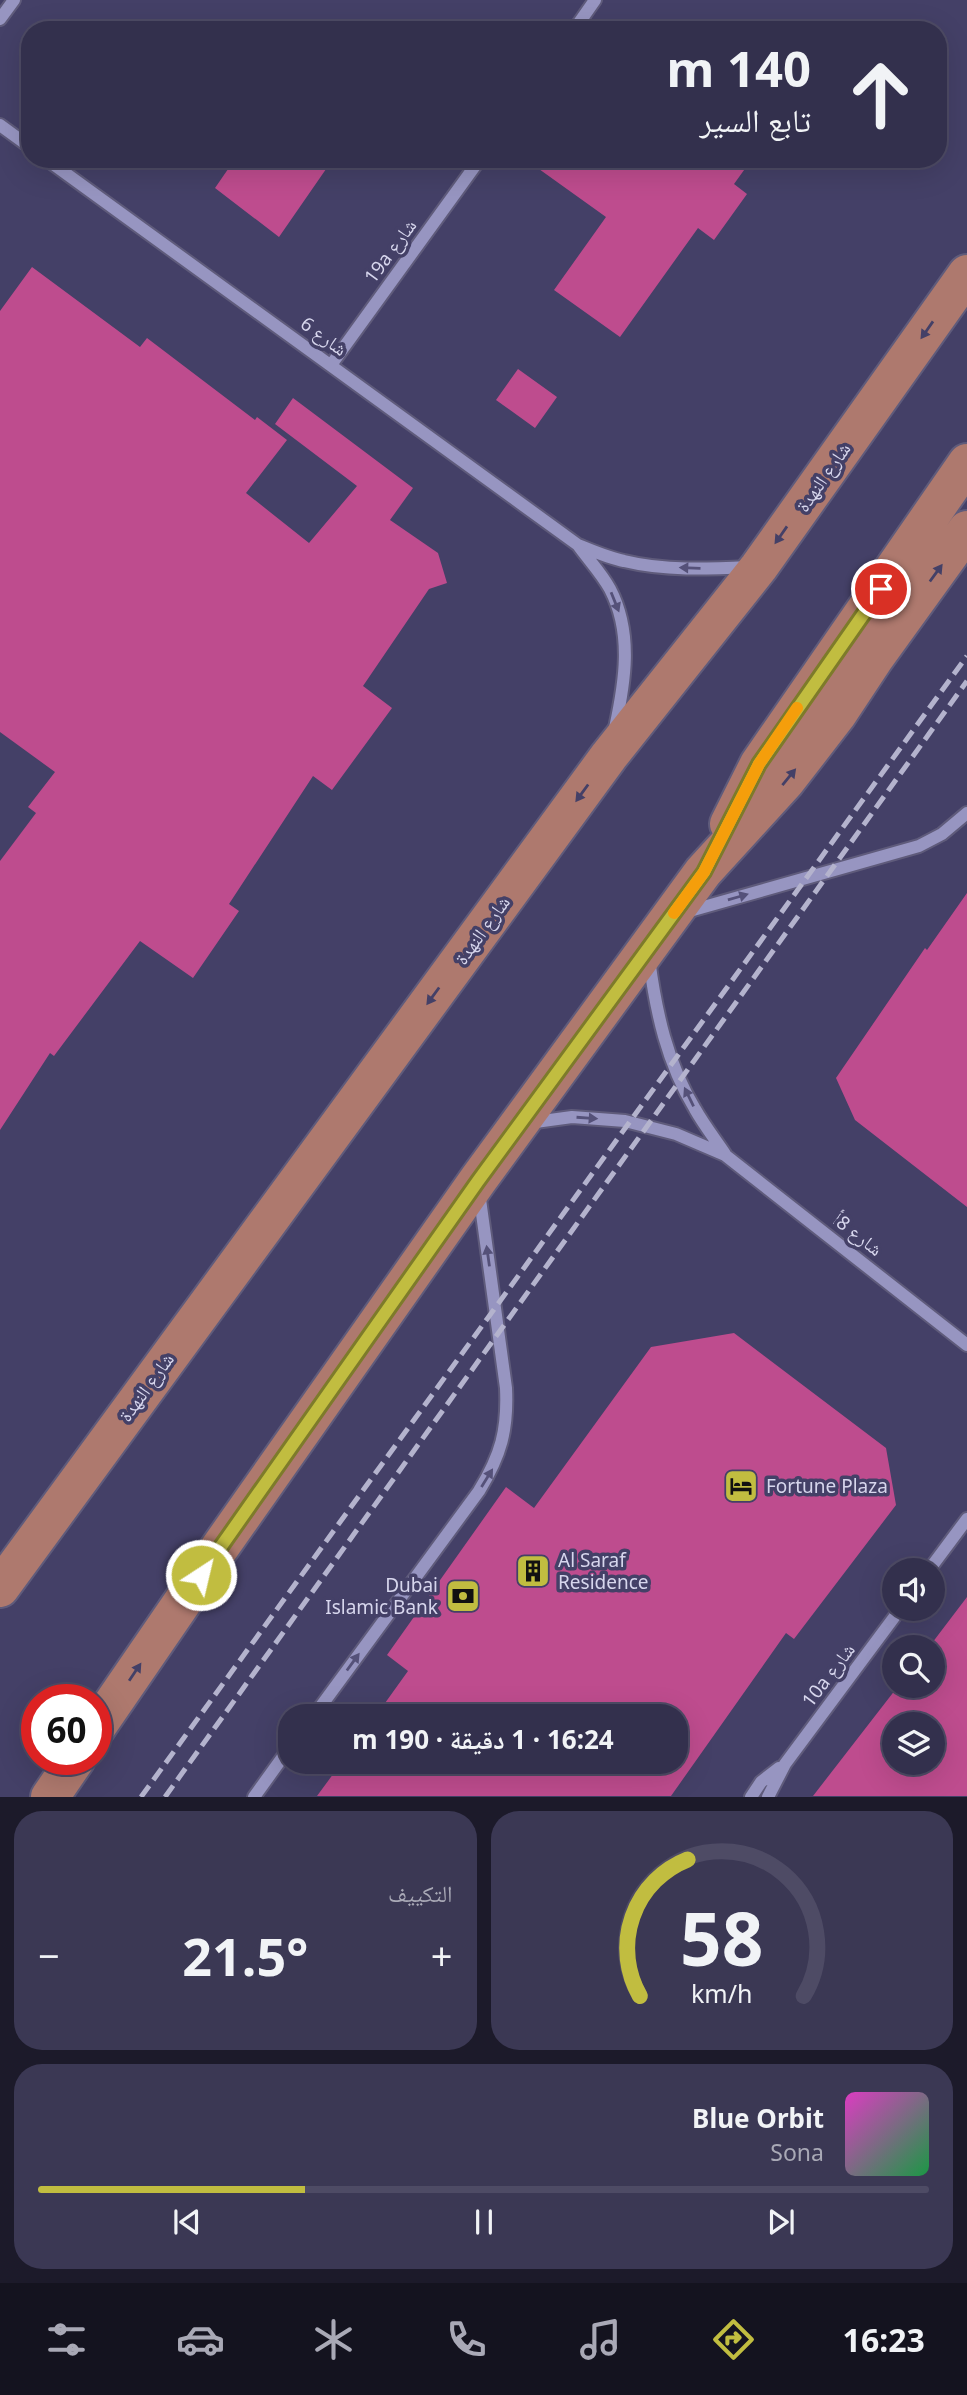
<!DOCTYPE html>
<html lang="ar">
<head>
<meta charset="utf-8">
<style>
	:root { --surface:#33304d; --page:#3b3854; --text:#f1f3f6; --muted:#a9a9b6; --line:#4e4b65; --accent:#c1bd40 }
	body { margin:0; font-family:"Noto Sans","Noto Naskh Arabic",sans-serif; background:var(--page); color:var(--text); direction:rtl; height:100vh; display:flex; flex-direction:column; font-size:26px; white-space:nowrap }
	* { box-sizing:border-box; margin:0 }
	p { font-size:23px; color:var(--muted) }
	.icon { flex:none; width:38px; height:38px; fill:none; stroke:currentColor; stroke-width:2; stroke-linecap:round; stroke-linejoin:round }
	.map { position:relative; height:1797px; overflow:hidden; direction:ltr }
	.details { display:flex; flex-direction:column; gap:14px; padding:14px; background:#1c1a2a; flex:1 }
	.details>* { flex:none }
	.hud { position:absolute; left:21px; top:21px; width:926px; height:147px; border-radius:28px; box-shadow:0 7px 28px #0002,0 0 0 2px var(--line); direction:rtl; background:#33304d; color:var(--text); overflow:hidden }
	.tools { position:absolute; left:882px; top:1558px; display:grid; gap:14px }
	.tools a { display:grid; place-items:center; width:63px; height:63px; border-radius:50%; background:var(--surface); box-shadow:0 7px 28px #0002,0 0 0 2px var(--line); font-size:35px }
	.speed { position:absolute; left:21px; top:1684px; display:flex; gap:14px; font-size:35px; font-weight:700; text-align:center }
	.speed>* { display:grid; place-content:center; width:91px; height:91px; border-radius:50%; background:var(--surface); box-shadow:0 7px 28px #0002,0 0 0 2px var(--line); line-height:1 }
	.speed .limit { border:10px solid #d22; background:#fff; color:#111 }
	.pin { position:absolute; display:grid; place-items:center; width:60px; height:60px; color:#fff; margin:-30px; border:4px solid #fff; border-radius:50%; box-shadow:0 2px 7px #0007 }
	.me { position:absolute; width:77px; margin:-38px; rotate:35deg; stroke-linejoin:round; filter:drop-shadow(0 0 5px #0008) }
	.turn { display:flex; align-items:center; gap:24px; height:147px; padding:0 21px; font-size:32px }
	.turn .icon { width:91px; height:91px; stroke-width:2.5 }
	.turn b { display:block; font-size:49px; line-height:60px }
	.big { font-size:52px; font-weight:700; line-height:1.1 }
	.details .card { flex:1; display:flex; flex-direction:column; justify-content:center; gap:10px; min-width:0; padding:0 24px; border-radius:28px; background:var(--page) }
	.details .dial { align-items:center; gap:0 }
	.dial svg { height:182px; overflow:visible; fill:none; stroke:var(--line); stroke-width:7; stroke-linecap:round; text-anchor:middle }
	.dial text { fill:var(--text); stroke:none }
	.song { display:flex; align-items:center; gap:21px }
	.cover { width:84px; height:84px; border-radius:10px; background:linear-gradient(135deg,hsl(310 70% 55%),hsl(140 70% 35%)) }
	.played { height:7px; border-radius:4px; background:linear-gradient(90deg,var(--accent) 30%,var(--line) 30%) }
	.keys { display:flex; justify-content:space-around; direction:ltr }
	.heat { display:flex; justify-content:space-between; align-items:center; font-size:38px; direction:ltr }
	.details .tiles { flex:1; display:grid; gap:14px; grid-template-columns:1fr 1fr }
	.card:last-child { grid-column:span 2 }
	.trip { position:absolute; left:278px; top:1704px; width:410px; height:70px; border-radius:28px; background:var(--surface); box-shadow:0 7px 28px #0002,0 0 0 2px var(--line); font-weight:700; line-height:70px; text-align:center; direction:rtl }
	.menu { display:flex; height:112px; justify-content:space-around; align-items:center; background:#14131f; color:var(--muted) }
	.menu .icon { width:49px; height:49px }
	.menu .current { color:var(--accent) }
	.menu b { font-size:32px; color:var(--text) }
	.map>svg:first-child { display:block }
	.building { fill:#be4c8e; fill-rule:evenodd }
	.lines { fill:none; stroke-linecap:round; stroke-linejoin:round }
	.minor-casing { stroke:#5f5b7b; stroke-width:16 }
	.major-casing { stroke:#5f5b7b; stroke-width:42 }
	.minor { stroke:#9795c1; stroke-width:12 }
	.major { stroke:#ae796e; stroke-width:38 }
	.rail { stroke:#b4b3cd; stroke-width:5; stroke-dasharray:14 7; stroke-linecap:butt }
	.oneway { fill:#444067 }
	.oneway2 { fill:#555179 }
	.route-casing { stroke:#7d7b2a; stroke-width:18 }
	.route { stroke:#c1bd40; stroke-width:12 }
	.slow { stroke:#f59e0b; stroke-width:12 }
	.labels { text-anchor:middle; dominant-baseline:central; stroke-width:7; stroke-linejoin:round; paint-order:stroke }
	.street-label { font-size:19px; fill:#d7d6ed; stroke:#444067 }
	.poi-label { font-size:19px; fill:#d7d6ed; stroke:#444067; text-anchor:start }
</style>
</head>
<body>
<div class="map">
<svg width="967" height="1797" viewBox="0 0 967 1797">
	<rect width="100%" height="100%" fill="#444067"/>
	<path class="building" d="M235,159h98l-54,78 -64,-49z
		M525,159h227l-18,25 13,10 -33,46 -16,-12 -78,109 -66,-47 52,-73z
		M32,267l108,80 7,-9 108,82 2,-3 30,23 -41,53 63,50 48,-57 -82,-62 18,-26 120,90 -23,32 48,33 9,30 -18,6 -66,97 29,22 -60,82 -19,-14 -84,128 10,7 -46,67 -53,-37 -86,115 -4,-3 -50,77v-269l36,-48 -8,-6 27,-35 -55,-40v-421z
		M518,369l39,28 -22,31 -39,-28z
		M967,893v314l-112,-87 -19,-42 89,-130 2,2z
		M734,1333l152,115 10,57 -102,134 -8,-6 -115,163h-354l25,-34h334v-45h-301l33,-46 -21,-16 119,-168 28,21 117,-161z
		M967,1597v199h-154l86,-111h34v-38h-4zM894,1724h39v38h-39z"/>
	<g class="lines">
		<g class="minor-casing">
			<path id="minor" d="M0,19l14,-19
				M574,30l21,-30
				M0,125l30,22
				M46,159l532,386c10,14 24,29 32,44 23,44 15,93 5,139
				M331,365l149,-206
				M578,545c15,6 31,13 46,16 41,10 84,8 125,6
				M686,912l233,-66 23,-12 25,-21
				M649,959c7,53 18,104 46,150 9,16 20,30 30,45
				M528,1123l44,-6 53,4 51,13 49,21 242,190
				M929,1570l38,-51
				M313,1717l166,-226c22,-36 29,-61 27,-103l-27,-196
				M254,1797l36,-50
				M751,1797l10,-15 18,-14
				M768,1797l17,-33 116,-156"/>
		</g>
		<g class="major-casing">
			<path id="major" d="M729,824l30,-60 208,-301
				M0,1588l609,-832 150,-189 208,-293
				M96,1728l120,-175 262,-373 225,-308 83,-91 51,-66 37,-56 93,-129
				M50,1797l26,-38"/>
		</g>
		<use href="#minor" class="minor"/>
		<use href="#major" class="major"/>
		<path class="rail" d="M141,1797l826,-1141
			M165,1797l802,-1116"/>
	</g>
	<defs><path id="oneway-solid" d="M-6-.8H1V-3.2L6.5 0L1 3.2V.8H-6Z" transform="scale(1.75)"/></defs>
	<g class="oneway">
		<use href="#oneway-solid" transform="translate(927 330) rotate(125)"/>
		<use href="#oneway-solid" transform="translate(781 535) rotate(125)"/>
		<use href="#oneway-solid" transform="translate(936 573) rotate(-54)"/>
		<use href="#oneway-solid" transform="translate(789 777) rotate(-51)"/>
		<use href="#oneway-solid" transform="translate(582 793) rotate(126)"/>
		<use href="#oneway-solid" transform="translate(433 996) rotate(126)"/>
		<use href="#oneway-solid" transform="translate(135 1672) rotate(-56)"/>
	</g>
	<g class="oneway2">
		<use href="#oneway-solid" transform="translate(690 568) rotate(-178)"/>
		<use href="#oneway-solid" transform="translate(615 602) rotate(68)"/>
		<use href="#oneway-solid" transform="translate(738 897) rotate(-16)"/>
		<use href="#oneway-solid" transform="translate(689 1097) rotate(-116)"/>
		<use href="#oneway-solid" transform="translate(587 1118) rotate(4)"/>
		<use href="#oneway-solid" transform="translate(488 1256) rotate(-98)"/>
		<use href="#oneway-solid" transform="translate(487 1478) rotate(-58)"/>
		<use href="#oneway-solid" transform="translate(353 1662) rotate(-54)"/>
	</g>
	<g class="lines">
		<g class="route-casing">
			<path id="route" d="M201,1575l277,-394 226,-309 55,-108 122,-175"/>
		</g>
		<use href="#route" class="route"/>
		<path class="slow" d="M674,913l30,-41 55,-108 38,-56"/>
	</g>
	<defs>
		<g id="hotel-square" transform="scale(1.75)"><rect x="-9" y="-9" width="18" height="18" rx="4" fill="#c1bd40" stroke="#444067"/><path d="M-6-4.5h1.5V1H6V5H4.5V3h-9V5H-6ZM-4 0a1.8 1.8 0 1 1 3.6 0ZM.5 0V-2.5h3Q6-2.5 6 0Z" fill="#111"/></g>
		<g id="building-square" transform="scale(1.75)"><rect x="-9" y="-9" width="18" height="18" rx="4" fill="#c1bd40" stroke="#444067"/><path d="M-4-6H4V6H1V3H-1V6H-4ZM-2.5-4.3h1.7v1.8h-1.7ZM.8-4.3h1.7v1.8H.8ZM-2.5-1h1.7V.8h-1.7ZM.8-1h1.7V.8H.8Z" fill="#111"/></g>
		<g id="bank-square" transform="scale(1.75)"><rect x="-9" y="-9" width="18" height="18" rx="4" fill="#c1bd40" stroke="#444067"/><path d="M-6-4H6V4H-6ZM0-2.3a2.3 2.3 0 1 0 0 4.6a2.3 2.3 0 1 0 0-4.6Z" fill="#111"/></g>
	</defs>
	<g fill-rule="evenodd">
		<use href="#hotel-square" x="741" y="1486"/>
		<use href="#building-square" x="533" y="1571"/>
		<use href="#bank-square" x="463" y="1596"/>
	</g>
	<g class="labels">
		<g class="street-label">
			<text transform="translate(390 251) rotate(-54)">19a شارع</text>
			<text transform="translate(324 336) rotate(36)">شارع 6</text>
			<text transform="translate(823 477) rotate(-55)">شارع النهدة</text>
			<text transform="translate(482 930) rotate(-54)">شارع النهدة</text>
			<text transform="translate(858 1234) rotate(38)">شارع 8أ</text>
			<text transform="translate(146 1387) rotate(-54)">شارع النهدة</text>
			<text transform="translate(828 1675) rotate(-53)">10a شارع</text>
		</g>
		<g class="poi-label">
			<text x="766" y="1486">Fortune Plaza</text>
			<text x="558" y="1560">Al Saraf<tspan x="558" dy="22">Residence</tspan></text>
			<text x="438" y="1585" text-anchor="end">Dubai<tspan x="438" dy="22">Islamic Bank</tspan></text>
		</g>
	</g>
</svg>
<div class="tools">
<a><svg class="icon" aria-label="sound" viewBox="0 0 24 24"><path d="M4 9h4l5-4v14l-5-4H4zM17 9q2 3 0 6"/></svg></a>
<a><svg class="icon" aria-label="search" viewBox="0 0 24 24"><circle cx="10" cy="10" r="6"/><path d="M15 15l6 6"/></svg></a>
<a><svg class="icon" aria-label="layers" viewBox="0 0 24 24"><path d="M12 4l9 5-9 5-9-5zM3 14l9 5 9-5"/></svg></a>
</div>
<div class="speed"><div class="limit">60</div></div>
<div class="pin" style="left:881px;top:589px;background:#d93025"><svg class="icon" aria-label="arrive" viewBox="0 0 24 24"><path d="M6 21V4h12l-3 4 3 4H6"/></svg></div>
<svg class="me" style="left:201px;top:1575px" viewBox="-20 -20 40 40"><circle r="17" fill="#c1bd40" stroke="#fff" stroke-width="3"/><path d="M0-11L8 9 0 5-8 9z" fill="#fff"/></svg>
<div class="trip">16:24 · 1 دقيقة · 190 m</div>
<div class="hud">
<div class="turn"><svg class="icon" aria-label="ahead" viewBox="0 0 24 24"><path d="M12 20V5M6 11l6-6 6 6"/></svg><div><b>140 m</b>تابع السير</div></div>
</div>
</div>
<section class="details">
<div class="tiles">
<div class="card dial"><svg viewBox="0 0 100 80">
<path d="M14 69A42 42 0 1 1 86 69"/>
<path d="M14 69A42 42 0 0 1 35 9" stroke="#c1bd40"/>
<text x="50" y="56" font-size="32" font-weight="700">58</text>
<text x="50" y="72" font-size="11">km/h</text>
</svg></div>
<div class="card"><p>التكييف</p>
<div class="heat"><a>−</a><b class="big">21.5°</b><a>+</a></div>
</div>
<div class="card">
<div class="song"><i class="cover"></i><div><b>Blue Orbit</b><p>Sona</p></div></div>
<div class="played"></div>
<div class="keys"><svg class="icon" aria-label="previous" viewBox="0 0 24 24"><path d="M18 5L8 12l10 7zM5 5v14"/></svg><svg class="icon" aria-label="pause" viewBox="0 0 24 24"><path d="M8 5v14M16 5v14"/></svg><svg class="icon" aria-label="next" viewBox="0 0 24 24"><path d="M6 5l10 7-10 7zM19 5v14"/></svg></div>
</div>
</div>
</section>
<nav class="menu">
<b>16:23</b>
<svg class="icon current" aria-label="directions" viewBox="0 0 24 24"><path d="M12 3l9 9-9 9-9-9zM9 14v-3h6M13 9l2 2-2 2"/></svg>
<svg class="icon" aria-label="music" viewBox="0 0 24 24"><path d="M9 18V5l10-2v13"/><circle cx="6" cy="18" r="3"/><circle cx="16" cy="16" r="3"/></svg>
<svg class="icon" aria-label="phone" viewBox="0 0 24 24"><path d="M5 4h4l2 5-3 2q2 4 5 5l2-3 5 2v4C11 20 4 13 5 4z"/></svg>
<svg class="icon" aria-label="climate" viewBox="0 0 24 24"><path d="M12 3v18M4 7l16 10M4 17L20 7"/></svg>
<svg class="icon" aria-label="car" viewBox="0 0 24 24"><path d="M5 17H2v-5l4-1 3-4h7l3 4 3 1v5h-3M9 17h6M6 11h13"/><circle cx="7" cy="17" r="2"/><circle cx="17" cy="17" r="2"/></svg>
<svg class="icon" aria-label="filters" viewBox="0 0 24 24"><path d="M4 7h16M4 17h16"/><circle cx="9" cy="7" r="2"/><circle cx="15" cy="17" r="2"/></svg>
</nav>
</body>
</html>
